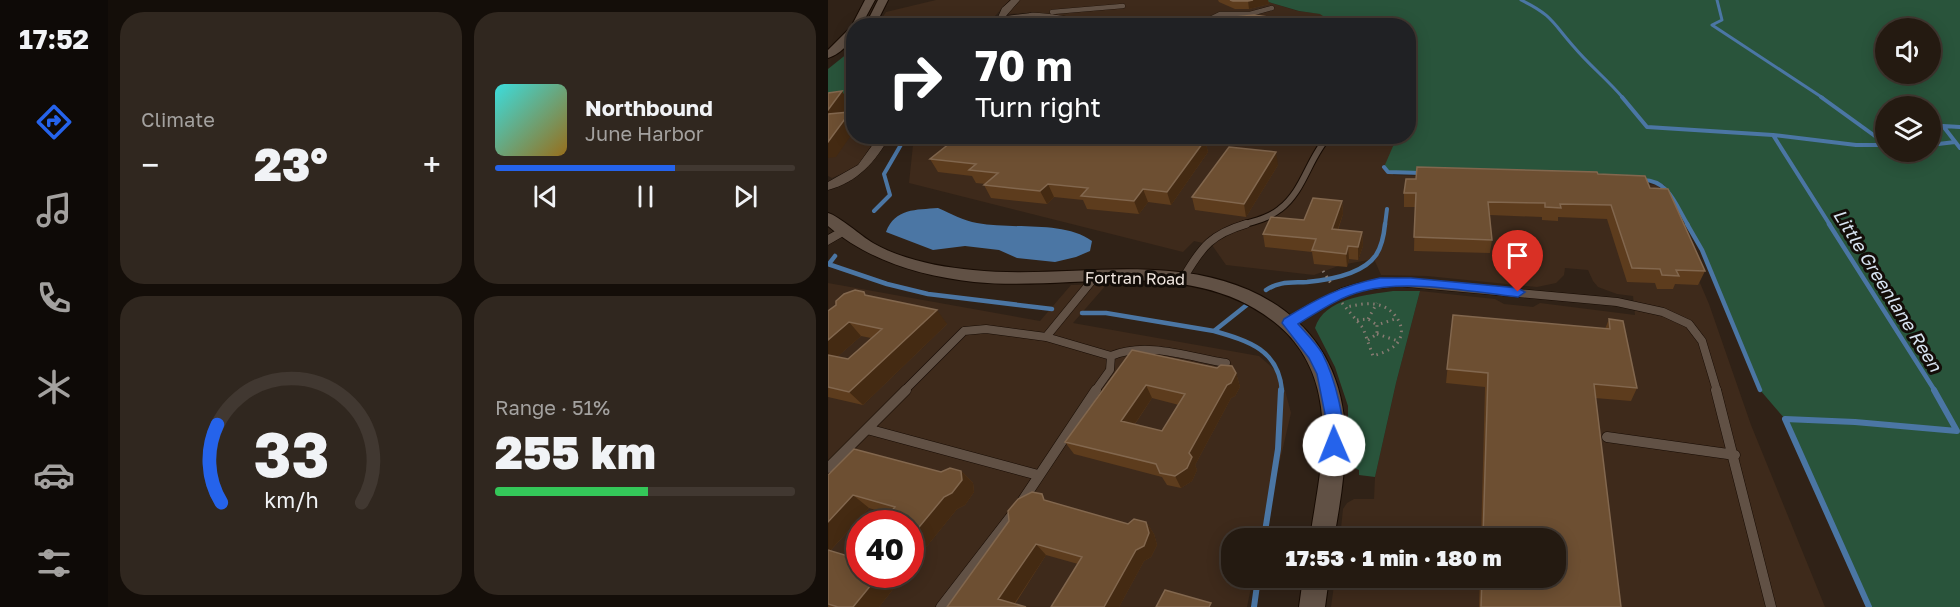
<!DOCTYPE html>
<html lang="en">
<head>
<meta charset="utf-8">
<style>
	:root { --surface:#241a11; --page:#30271f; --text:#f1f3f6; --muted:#a3a19f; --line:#413831; --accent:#2563eb }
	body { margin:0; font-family:"Golos Text",sans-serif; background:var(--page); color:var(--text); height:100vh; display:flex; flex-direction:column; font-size:22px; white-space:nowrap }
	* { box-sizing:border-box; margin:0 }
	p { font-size:20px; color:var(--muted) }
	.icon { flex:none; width:33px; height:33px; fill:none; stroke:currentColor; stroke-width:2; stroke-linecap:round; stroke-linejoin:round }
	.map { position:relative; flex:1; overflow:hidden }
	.sheet { display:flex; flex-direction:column; gap:12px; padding:12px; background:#140e09; width:720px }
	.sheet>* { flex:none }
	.guide { position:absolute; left:18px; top:18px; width:570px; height:126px; border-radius:24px; box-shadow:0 3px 15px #0003,0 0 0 2px var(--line); background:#202124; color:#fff; overflow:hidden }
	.fabs { position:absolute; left:1047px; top:18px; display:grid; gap:12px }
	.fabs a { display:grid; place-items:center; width:66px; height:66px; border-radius:50%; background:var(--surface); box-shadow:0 3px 15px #0003,0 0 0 2px var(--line); font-size:30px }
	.speed { position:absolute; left:18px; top:510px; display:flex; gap:12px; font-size:30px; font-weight:700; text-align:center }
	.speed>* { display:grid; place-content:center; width:78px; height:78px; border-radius:50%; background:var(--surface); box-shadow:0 3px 15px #0003,0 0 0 2px var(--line); line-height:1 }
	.speed .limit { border:9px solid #d22; background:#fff; color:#111 }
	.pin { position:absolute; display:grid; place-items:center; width:51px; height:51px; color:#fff; margin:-62px -26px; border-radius:50% 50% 50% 0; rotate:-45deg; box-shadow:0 0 6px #0007 }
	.pin .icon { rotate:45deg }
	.me { position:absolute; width:66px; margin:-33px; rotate:359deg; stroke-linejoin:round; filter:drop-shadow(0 0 4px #0008) }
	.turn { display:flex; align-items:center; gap:21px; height:126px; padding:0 30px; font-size:27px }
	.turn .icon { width:78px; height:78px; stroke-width:2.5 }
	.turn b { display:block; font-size:42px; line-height:51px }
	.big { font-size:45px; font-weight:800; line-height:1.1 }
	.sheet .widget { flex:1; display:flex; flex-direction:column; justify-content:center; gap:9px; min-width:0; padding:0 21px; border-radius:24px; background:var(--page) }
	.sheet .dial { align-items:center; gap:0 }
	.dial svg { height:156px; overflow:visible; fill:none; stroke:var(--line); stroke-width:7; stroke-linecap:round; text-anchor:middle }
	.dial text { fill:var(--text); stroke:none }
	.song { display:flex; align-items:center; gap:18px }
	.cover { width:72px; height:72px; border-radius:9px; background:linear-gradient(135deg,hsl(180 70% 55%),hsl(40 70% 35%)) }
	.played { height:6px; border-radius:3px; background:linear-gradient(90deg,var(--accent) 60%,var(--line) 60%) }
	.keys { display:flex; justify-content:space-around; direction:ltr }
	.heat { display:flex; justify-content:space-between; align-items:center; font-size:33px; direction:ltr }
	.charge { height:9px; border-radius:4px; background:linear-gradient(90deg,#34c759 51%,var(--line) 0) }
	.sheet .tiles { flex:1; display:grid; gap:12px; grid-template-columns:repeat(2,1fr) }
	.trip { position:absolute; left:393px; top:528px; width:345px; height:60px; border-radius:24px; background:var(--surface); box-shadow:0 3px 15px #0003,0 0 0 2px var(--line); font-weight:800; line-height:60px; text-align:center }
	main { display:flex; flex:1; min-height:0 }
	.menu { display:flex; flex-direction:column; width:108px; justify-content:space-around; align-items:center; background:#0e0a07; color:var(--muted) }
	.menu .icon { width:42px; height:42px }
	.menu .selected { color:var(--accent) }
	.menu b { font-size:27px; color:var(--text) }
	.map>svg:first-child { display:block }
	.built { fill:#3e2a1b; fill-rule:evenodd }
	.green { fill:#29543b; fill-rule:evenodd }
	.water { fill:#4b76a4 }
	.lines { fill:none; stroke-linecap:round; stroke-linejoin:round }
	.stream-far3 { stroke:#4b76a4; stroke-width:3 }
	.stream-far2 { stroke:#4b76a4; stroke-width:4 }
	.stream-far1 { stroke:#4b76a4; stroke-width:4.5 }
	.stream { stroke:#4b76a4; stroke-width:6 }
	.service-far3-casing { stroke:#170b03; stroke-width:5 }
	.service-far2-casing { stroke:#170b03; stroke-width:8 }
	.service-far1-casing { stroke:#170b03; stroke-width:9 }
	.service-casing { stroke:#170b03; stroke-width:11 }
	.minor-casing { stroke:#170b03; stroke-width:1 }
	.tertiary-casing { stroke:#170b03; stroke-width:2 }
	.path-far1 { stroke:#877b72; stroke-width:1.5; stroke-dasharray:1 3; stroke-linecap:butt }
	.path { stroke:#877b72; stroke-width:3; stroke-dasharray:1.5 4.5; stroke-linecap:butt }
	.service-far3 { stroke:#615145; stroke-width:4.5 }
	.service-far2 { stroke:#615145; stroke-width:6 }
	.service-far1 { stroke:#615145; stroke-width:8 }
	.service { stroke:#615145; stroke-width:10 }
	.minor { fill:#615145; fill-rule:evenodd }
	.tertiary { fill:#615145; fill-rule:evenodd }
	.wall { fill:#5d3c1d; fill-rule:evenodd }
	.shaded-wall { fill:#442a12 }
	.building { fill:#6d4f32; stroke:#82674e; stroke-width:1.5; fill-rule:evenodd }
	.route { fill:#2563eb; stroke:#184099; stroke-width:1.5 }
	.labels { text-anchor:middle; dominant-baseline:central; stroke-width:6; stroke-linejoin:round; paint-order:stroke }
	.street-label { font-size:16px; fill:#f3e9e2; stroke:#130d08 }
	.water-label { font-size:18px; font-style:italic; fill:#d7e3f1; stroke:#130d08 }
</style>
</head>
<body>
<main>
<nav class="menu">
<b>17:52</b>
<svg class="icon selected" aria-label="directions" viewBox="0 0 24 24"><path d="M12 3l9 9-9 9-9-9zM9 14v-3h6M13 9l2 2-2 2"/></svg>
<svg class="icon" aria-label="music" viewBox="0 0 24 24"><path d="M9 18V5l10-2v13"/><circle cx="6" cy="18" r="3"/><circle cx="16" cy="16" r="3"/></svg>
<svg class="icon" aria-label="phone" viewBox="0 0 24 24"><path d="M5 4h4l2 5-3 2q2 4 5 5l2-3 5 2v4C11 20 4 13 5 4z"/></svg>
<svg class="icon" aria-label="climate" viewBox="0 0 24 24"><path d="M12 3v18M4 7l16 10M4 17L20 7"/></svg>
<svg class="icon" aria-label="car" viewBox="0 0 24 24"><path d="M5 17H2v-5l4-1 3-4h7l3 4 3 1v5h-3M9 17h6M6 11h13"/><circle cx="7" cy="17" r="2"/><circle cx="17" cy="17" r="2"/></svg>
<svg class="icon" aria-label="filters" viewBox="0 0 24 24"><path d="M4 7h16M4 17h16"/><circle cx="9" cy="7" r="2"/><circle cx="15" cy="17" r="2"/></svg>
</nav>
<section class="sheet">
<div class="tiles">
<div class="widget"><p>Climate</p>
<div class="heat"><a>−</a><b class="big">23°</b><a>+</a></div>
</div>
<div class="widget">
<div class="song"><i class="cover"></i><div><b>Northbound</b><p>June Harbor</p></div></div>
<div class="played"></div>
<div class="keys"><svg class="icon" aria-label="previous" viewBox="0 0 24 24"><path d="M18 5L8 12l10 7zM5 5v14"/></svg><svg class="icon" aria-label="pause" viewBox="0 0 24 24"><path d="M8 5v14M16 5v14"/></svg><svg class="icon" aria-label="next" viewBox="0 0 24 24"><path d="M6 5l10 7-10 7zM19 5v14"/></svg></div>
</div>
<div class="widget dial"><svg viewBox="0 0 100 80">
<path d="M14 69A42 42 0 1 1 86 69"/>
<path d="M14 69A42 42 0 0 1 12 29" stroke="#2563eb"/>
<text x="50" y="56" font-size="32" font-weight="700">33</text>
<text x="50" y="72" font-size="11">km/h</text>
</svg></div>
<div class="widget"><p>Range · 51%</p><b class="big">255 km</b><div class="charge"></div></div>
</div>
</section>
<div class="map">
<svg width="1132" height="607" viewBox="0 0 1132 607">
	<rect width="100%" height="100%" fill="#302217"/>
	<path class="built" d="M108,0h74l-15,16 -11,3 -70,6 -37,1 9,-14z
		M192,0h242l36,11 24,3 17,12h-369l59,-9 2,-4 -22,1v-3z
		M25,96l1,40 25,1 -20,27 -9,6 -18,8 -4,-2v-78z
		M574,136l-9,39 265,10 51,119 42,121 74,182h-494l4,-29h221v-40h-216l3,-29 4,-6 7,-4h20l1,-22 21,-94 24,-92 75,8 9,5 29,3 7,-4 95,12 -2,-19 -16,-2 -19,-7 -5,-6 -5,-11 -23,-2 -1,7 -8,8 -19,4 -110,-11 -46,-1 -7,-16 -33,6 -27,10 -88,-10 -14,-20 -18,-4 -11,11 -274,-69 4,-38 4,-8z
		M0,283l212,38 31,-36 36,-1 -34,39 186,33 22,19 10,38 -29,125h-30v40h21l-6,29h-419zM32,524h50v50h-50z"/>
	<path class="green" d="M434,0h698v607h-91l-84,-188 -25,-29 -58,-140 -38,-65 -11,-5 -180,-4 -85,-4 -4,-5 13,-30 11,-1v-110l-72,-1 -16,-11 -21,-3zM1058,28h44v46h-44zM1058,106h44v46h-44z
		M25,49v47l-25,2v-29z
		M565,291h27l-24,92 -21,94 -16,-2v-5l-7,-3 -4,-6v-55l-13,-39 -20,-39c9,-30 52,-33 78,-37z"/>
	<path class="water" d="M110,208c12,5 26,13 39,15 36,7 85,-3 115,18l-2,10 -14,6 -21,5 -38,-4 -18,-8 -34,-4 -32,4 -47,-18c9,-24 30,-22 52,-24z"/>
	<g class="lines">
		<path class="stream-far3" d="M693,0c31,15 31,22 53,47 15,18 34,33 49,51
			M889,0l5,20 -10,5 111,73"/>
		<path class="stream-far2" d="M794,97l25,30 126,8 57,90
			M993,97l65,47
			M1132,127l-17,-1 17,22
			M945,135l83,10h30
			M1102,145l25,-3
			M556,167l4,5 33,1
			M815,180c26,0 33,26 45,45
			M46,211l16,-16 -6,-21 22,-38
			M557,225l2,-16"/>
		<path class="stream-far1" d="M859,224l15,26 58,140
			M1001,224l106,167
			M0,264l59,20 41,10 124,15
			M1,264l6,-8
			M438,290c13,-9 26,-7 41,-8 21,-2 56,-8 69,-27 6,-9 8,-20 9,-31
			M420,304l-34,27c35,10 65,19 68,60
			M254,313h24l108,18"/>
		<path class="stream" d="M436,538l14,-89 3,-59
			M426,607l4,-29
			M1041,607l-84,-188 70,3 102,9 -23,-41"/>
		<g class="service-far3-casing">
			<path id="service-far3" d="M224,12l71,-6
				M203,15c18,-1 33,5 51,5 47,1 93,-5 139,6
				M378,21l14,-7h30l22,-6"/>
		</g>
		<g class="service-far2-casing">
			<path id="service-far2" d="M414,225c13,-4 27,-7 38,-16 24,-18 29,-52 49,-73"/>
		</g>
		<g class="service-far1-casing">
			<path id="service-far1" d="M356,277c18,-31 28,-43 62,-53
				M461,323l53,-31 17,-5 38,-5 220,20 46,10 26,12 13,17 15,50
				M283,356c35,-15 78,1 115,7
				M76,391l60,-60 22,-2 60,8
				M267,391l15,-21 1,-14 -65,-19 49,-60"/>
		</g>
		<g class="service-casing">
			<path id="service" d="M888,390l55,217
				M39,429l171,46
				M779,437l128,18
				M0,468l78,-78
				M113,607l78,-101 77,-116"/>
		</g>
		<g class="minor-casing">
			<path id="minor" d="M183,0h9l-14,16 25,-3 4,2 -65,11h-27l55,-9 4,-9z
				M51,136h11c-15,26 -32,46 -62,54v-8l30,-17z
				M14,227l5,1 2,3 -2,3 -19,11v-10z"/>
		</g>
		<g class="tertiary-casing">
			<path id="tertiary" d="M37,0h10l-14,26h-7c0,14 -11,27 -26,32v-8l23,-23z
				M50,0h10l-13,26h-10z
				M0,213c11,3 33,23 45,30 30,17 67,24 100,27 65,7 131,-5 196,1 87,7 164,51 175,146 4,40 -3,82 -10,121h-24c6,-43 17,-87 11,-131 -4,-32 -18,-61 -43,-82 -85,-71 -203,-33 -304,-43 -53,-6 -105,-21 -146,-56z
				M475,578h26l-4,29h-26z"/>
		</g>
		<path class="path-far1" d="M17,87l1,-4 8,-5"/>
		<path class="path" d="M495,271l9,14
			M514,303l21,25 10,28c9,-3 19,-6 25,-14 10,-15 -4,-33 -19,-37 -11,-3 -22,0 -33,2
			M540,319l9,-16
			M529,320l11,-1 9,6
			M549,334l21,7
			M540,340l9,-6v-9l21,-7"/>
		<use href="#service-far3" class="service-far3"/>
		<use href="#service-far2" class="service-far2"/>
		<use href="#service-far1" class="service-far1"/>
		<use href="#service" class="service"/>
		<use href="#minor" class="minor"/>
		<use href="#tertiary" class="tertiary"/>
	</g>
	<path class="wall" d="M390,0h50l1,4 -20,5h-14l-16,-7z
		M377,140l3,12 -37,53 -23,-3 -9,12 -52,-5 -4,-9 -29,-3 -7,7 -56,-6 -7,-13 2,-1 -10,-1 -4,-7 -34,-4 -8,-13z
		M450,165l-32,52 -51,-7 -3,-13z
		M770,174l52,14 55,83 -7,14 -23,-1 -2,5h-16l-2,-6 -28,-1 -20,-63 -49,-2v4l-16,-1v-3l-52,-2 2,25 -2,13 -76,-2 1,-44h-11v-14l12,-14z
		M514,201l1,13 -5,16 24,2 1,14 -5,14 -9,-1 -2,8 -33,-3 -2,-12 -47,-5 -2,-13 41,-14z
		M39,296l80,28 -84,81 -35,-8v-86zM33,336l10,2 -23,21 -11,-2z
		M625,315l152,14 4,-10 28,69 -6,13 -36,-3 26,209h-142l1,-29h76v-40h-75l4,-151 -39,-4z
		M304,350l104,23 4,14 -5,9 -4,2 -36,67 2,5 -5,11 -11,7 -14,-3 -5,-8 -88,-23 -9,-12zM324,398l27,7 -17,26 -27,-7z
		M133,471l12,12 1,9 -9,13 -8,4 -47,58v-43l-21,-10 -20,-6 -39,43 30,23h45l-26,33h-51v-132l113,-3z
		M220,501l80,23 18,-2 8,12 3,11 -6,12 -7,4 -25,46h-68l27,-43 -32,-9 -31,49 -68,3z"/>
	<path class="shaded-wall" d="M425,0h15l1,4 -20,5 -1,-8z
		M14,91l8,13 -17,23 -5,-8v-9z
		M22,112l4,5v14l-18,26 -8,1v-16z
		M377,140l3,12 -37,53 -4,-13z
		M448,152l2,13 -32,52 -2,-13z
		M220,184l6,13 -7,7 -7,-13z
		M315,189l5,13 -9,12 -5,-13z
		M514,201l1,13 -10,29 -1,-14z
		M534,232l1,14 -5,14v-13z
		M520,246l1,13 -2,8 -1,-13z
		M109,310l10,14 -84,81 -14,-13z
		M21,322l12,14 -33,29v-25z
		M408,373l4,14 -5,9 -4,2 -36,67 2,5 -5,11 -11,7 -6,-12 52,-91z
		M318,385l6,13 -24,36 -7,-13z
		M133,471l12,12 1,9 -9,13 -8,4 -47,58v-29z
		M25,495l16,13 -41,45v-31z
		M318,522l8,12 3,11 -6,12 -7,4 -25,46h-15l32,-57z
		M208,544l10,11 -34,52 -14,-8z
		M52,574h25l-26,33h-26z"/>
	<path class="building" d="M402,0h23l-5,1h-15z
		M426,15l71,10 -101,1 11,-9z
		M158,22v4h-23v-2z
		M299,24h48l-1,2h-48z
		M14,91l-14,19v-17z
		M22,112l-22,30v-28z
		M131,136h211l35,4 -38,52 -24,-3 -9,12 -53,-5 7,-8 -40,-4 -8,7 -56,-6 14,-12 -29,-3 7,-6 -46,-5z
		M401,147l47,5 -32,52 -52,-7z
		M589,167l180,5 1,2 47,2 5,12 18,1 37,82 -29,-1 3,6 -17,-1 -2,-6 -28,-1 -21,-63 -51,-1 1,4 -16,-1v-4l-57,-1 4,38 -78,-3 2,-44h-12l2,-14h10z
		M485,198l29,3 -10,28 30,3 -4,15 -10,-1 -2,8 -34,-4 4,-11 -53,-5 8,-17 33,3z
		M27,290l9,2 1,3 72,15 -88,82 -21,-5v-32l20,4 34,-30 -33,-7 -21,18v-29l8,-6v-4l8,-7z
		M625,315l157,14 -1,-10 14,2 14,67 -43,-4 27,223h-140l1,-29h74v-40h-73l5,-165 -41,-4z
		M304,350l85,18 4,-3 11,1 4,7 -5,10 -4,2 -38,68 3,4 -5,11 -12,8 -15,-3 -4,-9 -91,-22zM318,385l39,9 -23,37 -41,-10z
		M26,449l87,23 9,-4 11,3 1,9 -10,13 -8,4 -34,41v-14h-30l15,-17 -42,-12 -25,27v-47z
		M204,492l10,2 2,6 84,24 6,-5 12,3 3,11 -5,13 -8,4 -32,57h-53l31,-50 -46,-13 -38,55 28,8h-79l62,-86 -1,-10 10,-12z
		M32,547v27h20l-27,33h-15l-10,-3v-54l23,7z
		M337,590l46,13 -2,4h-53z"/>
	<path class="route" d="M552,278h31l107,10 7,4 -7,5c-47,-5 -108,-18 -155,-6 -24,6 -44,20 -65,33 8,9 18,19 24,29 11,21 28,75 18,97l-6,2 -6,-2 -3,-5 1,-26 -9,-45 -8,-16 -27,-35 2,-4c34,-21 57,-33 96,-41z"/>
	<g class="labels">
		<g class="street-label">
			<text transform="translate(307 278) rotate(1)">Fortran Road</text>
		</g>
		<g class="water-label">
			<text transform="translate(1060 290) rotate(58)">Little Greenlane Reen</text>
		</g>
	</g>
</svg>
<div class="fabs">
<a><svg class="icon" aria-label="sound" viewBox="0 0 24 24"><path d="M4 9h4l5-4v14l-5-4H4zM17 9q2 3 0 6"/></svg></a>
<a><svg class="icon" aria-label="layers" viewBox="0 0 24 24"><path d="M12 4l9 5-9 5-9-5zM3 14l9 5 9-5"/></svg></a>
</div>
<div class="speed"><div class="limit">40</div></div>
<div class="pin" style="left:690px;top:292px;background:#d93025"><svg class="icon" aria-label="arrive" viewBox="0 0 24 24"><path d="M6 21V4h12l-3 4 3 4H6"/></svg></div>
<svg class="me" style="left:506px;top:445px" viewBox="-20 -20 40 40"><circle r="19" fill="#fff"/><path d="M0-13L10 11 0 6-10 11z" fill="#2563eb"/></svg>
<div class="trip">17:53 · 1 min · 180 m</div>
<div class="guide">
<div class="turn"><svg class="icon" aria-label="right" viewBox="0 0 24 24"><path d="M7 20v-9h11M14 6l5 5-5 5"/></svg><div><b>70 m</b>Turn right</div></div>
</div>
</div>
</main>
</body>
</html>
